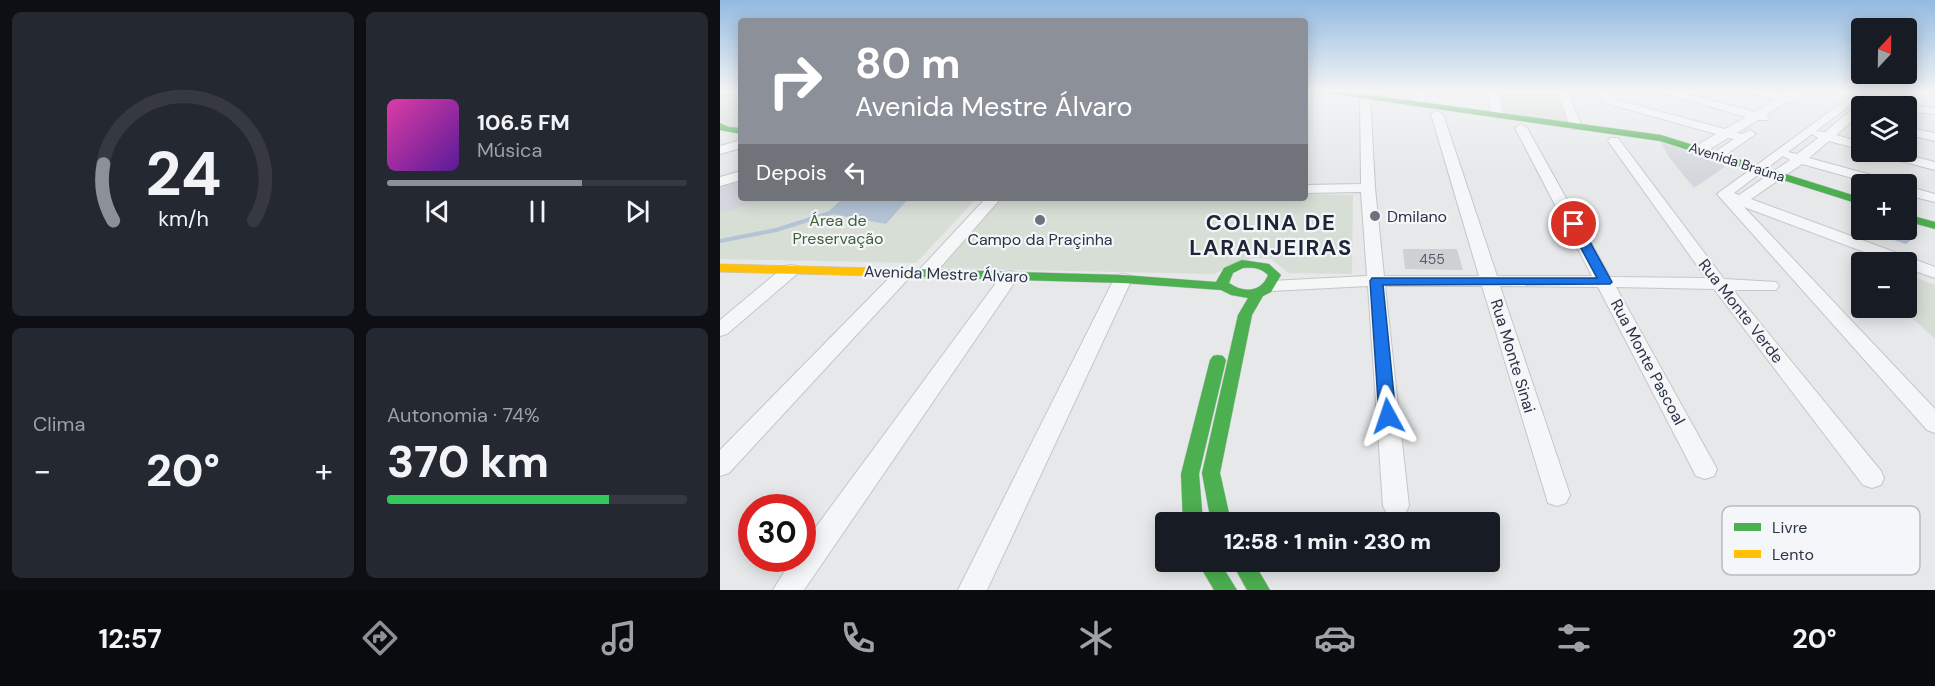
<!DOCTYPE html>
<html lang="pt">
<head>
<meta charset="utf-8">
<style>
	:root { --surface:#171b24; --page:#242831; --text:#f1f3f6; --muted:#9ea1a6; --line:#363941; --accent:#8c9099 }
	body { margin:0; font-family:"DM Sans",sans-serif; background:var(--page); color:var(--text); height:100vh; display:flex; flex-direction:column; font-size:22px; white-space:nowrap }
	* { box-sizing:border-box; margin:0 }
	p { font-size:20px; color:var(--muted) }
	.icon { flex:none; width:33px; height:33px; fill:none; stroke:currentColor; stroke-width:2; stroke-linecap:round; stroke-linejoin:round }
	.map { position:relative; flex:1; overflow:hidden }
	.sheet { display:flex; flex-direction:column; gap:12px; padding:12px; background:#0d0f14; width:720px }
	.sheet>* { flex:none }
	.guide { position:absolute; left:18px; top:18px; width:570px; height:183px; border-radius:6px; box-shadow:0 3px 15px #0003; background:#8c9099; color:#fff; overflow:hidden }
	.needle { width:39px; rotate:22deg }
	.fabs { position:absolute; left:1131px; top:18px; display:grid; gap:12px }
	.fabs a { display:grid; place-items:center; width:66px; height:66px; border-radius:6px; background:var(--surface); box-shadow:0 3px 15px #0003; font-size:30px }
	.speed { position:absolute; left:18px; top:494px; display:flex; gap:12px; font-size:30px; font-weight:700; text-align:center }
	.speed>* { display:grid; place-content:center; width:78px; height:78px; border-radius:50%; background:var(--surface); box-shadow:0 3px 15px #0003; line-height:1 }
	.speed .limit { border:9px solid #d22; background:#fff; color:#111 }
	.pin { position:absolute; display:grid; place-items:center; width:51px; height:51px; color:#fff; margin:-26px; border:3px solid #fff; border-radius:50%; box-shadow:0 2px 6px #0007 }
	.me { position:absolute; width:66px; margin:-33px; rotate:355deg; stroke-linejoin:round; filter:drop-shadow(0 0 4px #0008) }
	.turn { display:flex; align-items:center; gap:21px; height:126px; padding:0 18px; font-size:27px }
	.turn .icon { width:78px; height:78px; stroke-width:2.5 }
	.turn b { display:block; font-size:42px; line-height:51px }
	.then { display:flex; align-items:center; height:57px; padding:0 18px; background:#0003; gap:12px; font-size:22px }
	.big { font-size:45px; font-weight:800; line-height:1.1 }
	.sheet .widget { flex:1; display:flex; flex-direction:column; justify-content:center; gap:9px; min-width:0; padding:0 21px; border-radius:9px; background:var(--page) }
	.sheet .dial { align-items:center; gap:0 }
	.dial svg { height:156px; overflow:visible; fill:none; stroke:var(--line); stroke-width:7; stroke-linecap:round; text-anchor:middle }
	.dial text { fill:var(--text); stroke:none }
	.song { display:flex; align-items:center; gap:18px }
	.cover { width:72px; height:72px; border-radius:9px; background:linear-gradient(135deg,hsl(320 70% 55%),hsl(270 70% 35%)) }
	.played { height:6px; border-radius:3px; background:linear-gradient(90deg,var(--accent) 65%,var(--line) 65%) }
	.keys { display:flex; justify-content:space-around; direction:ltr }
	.heat { display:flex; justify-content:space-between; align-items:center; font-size:33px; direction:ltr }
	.charge { height:9px; border-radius:4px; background:linear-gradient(90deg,#34c759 74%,var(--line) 0) }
	.sheet .tiles { flex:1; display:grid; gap:12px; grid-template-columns:repeat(2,1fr) }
	.trip { position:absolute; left:435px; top:512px; width:345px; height:60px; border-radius:6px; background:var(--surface); box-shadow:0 3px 15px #0003; font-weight:800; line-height:60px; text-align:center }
	.dock { display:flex; height:96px; justify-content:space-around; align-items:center; background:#090b0e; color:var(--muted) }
	.dock .icon { width:42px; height:42px }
	.dock .selected { color:var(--accent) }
	.dock b { font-size:27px; color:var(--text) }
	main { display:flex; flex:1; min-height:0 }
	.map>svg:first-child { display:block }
	.built { fill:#d4d7dd }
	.green { fill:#d6ded6 }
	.water { fill:#b4c4d5 }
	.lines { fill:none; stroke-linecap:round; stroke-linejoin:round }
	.stream-far1 { stroke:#b4c4d5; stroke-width:3 }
	.stream { stroke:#b4c4d5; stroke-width:4 }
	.building { fill:#ced0d3 }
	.street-casing { stroke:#c4c6c8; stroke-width:2 }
	.fast-casing { stroke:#c4c6c8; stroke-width:1 }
	.slow-casing { stroke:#c4c6c8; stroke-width:1 }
	.street { fill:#f5f6f7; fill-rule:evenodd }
	.fast { fill:#4caf50; fill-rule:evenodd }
	.slow { fill:#ffc107; fill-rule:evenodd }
	.route { fill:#1a73e8; stroke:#114b97; stroke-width:1.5 }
	.poi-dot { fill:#6c737f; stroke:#f4f6f9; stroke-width:2 }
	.labels { text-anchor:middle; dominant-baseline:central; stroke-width:4.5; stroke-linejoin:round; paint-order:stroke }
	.far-street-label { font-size:14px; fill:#2b3445; stroke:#f4f6f9 }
	.number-label { font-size:14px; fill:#545c69 }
	.poi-label { font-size:16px; fill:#2b3445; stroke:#f4f6f9; text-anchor:start }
	.park-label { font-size:16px; fill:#3f6138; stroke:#f4f6f9 }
	.street-label { font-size:16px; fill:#2b3445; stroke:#f4f6f9 }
	.district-label { font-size:22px; font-weight:bold; letter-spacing:1.5px; fill:#1d2536; stroke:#f4f6f9 }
	.key { fill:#f4f6f9; stroke:#b8bcc3; stroke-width:1.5 }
	.key-label { font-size:16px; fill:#2b3445 }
</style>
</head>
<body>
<main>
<section class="sheet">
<div class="tiles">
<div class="widget dial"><svg viewBox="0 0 100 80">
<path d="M14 69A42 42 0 1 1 86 69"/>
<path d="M14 69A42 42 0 0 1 9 40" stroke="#8c9099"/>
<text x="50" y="56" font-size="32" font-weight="700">24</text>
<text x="50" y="72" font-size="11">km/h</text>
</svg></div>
<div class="widget">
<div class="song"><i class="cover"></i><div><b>106.5 FM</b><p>Música</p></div></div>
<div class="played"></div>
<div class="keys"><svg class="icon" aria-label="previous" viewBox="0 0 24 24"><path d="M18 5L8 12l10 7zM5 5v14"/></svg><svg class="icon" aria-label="pause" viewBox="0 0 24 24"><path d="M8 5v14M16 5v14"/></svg><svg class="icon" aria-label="next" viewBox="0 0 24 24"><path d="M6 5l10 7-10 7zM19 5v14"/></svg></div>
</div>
<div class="widget"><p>Clima</p>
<div class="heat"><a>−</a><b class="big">20°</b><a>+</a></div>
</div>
<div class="widget"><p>Autonomia · 74%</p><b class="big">370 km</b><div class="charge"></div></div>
</div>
</section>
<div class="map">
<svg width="1215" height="590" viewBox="0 0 1215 590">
	<rect width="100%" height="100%" fill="#e6e8ea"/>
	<path class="built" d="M940,142l69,22 -35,24 -23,-28z
		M21,178v20h29l-50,16v-30z"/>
	<path class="green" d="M0,91h21v37h-12l-9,-7z
		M779,91h57l11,30 -65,-8z
		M585,194l48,1 -1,79 -63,-1 -18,-14 -18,-1 -40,16 -273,-6 60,-70h305z
		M50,198h207l-61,65 -196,-4v-45z
		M1187,274l28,11v54l-34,-31h5z"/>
	<path class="water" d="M123,198h66l-23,26 -59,-11z
		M1144,230h41l13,4 -12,10z"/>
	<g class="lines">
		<path class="stream-far1" d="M0,98l21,-6"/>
		<path class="stream" d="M0,241l56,-11 57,-18"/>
	</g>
	<path class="building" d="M683,249h54l6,21 -58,-1z"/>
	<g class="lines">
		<g class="street-casing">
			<path id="street" d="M696,91h10l-3,15h-8l-2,-2z
				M768,91h10l5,24 -2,2 -4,1 -6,-3z
				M837,91h10l15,35 -2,3h-8l-2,-3z
				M878,91h10l5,8 112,30 21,-12 -89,-26h17l81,21 21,-13 -26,-6 -1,-2h18l17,4 7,-4h12l-8,6 2,3 -1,2h-9l-21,13 4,3 -2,2h-10l-21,13 5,1 8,-4 6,4 -38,26 -5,-1 -1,-3 1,-3 21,-14 -6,-1 -24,15h-10l-1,-3 1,-3 22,-13 -111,-31z
				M645,93l5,3 5,92 9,88h95l-48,-162 6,-3 6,3 54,162h95l-77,-148 6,-4 6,4 83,149 96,1 -98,-137 2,-3h8l106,141 52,3 3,4 -3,4h-43l148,181 3,7 -3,7 -9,3 -9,-3 -149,-196 -98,-2 101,182 -3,7 -9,3 -9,-3 -98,-189 -98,-1 70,209 -4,8 -9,3 -9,-3 -66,-217h-97l24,220 -4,8 -9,3 -9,-3 -4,-8 -15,-220 -97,5 -6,-1 -3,-4 3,-4 6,-1 96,-5 -6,-84 -56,1v-8l56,-1 -1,-88z
				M1127,99l40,4 6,3h-31v7l-26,22 26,7v8l-33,-9 -20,17 84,23 2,3h-21l-72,-20 -51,35 184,68v11l-29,-10v-6h-15l-147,-55 191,202v24l-8,-3 -210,-236zM1129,106h7l-31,26 -9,-1zM1092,134l6,4 -21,16 -9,-2zM1063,156l7,4 -51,35 -5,-2z
				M1186,105l29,3v6l-29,-3v-5h-5z
				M1186,127l29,6v8l-29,-7z
				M21,140v8l-21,6v-8z
				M1157,152h19l39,10v8l-57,-15z
				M21,171v9l-21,6v-9z
				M1186,186l29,8v8l-29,-7z
				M266,198h15l-70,80h-12l-3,-4 3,-4z
				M71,265l6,1 3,4 -3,4 -70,60 -7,2v-16l65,-54z
				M183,269l6,1 3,4 -3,4 -180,195 -9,3v-26l177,-180z
				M290,271l6,1 3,4 -215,314h-31l20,-32h9v-12l202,-274z
				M403,274l6,1 3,4 -145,311h-29l156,-311 3,-4z"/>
		</g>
		<g class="fast-casing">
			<path id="fast" d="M602,91h20l319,44 201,63v7l-202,-64 -334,-48z
				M0,123l9,4 12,1v6l-21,-4z
				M1186,214l29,8v7l-29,-8z
				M522,260l27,4 12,11 -10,17 -8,4 -11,19 -32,158 11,49h-20l-9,-49 36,-158 10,-17 -17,-3 -10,-5 -98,-7 -207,-6 -6,-4 6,-4 207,6 93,7 8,-14zM523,268c10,-1 18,0 25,7 -7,18 -25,18 -39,8l4,-10z
				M498,355l5,1 3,4 -27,114 4,48h-20l-2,-48 29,-114 3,-4z
				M477,561h22l18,29h-23z
				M511,561h22l17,29h-23z"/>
		</g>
		<g class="slow-casing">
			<path id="slow" d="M0,264l196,5 6,4 -6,4 -196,-5z"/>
		</g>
		<use href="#street" class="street"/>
		<use href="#fast" class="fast"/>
		<use href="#slow" class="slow"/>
	</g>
	<linearGradient id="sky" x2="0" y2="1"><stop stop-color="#93bae0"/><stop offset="0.53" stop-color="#f4f5f6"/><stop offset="1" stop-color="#f4f5f6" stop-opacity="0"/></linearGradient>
	<rect width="1215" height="173" fill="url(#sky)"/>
	<path class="route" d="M854,220l6,4 32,58 -2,2 -227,1 13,131 -2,4 -6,2 -6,-2 -3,-4 -9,-135 2,-3h225l-29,-54z"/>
	<g class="poi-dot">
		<circle cx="655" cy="216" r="6"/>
		<circle cx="320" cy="220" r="6"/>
	</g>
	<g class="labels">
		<g class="far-street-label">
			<text transform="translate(1017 162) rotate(18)">Avenida Braúna</text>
		</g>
		<g class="number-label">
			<text x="712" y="259">455</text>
		</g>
		<g class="poi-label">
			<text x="667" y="216">Dmilano</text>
			<text x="320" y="239" text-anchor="middle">Campo da Praçinha</text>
		</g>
		<g class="park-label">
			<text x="118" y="220">Área de<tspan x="118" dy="18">Preservação</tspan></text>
		</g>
		<g class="street-label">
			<text transform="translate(226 274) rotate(2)">Avenida Mestre Álvaro</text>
			<text transform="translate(1021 311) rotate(52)">Rua Monte Verde</text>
			<text transform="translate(793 356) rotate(73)">Rua Monte Sinai</text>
			<text transform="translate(928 362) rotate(62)">Rua Monte Pascoal</text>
		</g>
		<g class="district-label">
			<text x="551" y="222">COLINA DE<tspan x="551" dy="25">LARANJEIRAS</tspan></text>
		</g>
	</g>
	<rect x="1002" y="506" width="198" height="69" rx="9" class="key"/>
	<rect x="1014" y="523" width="27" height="8" fill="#4caf50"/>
	<rect x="1014" y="550" width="27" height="8" fill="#ffc107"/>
	<g class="key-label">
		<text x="1052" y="533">Livre</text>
		<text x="1052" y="560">Lento</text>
	</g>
</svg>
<div class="fabs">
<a><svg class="needle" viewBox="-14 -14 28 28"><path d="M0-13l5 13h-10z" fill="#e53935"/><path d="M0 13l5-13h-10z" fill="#9ea1a6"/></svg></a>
<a><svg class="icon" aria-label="layers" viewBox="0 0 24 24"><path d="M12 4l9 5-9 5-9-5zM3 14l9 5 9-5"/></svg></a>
<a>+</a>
<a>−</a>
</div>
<div class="speed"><div class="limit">30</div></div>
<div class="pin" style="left:854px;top:224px;background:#d93025"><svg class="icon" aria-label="arrive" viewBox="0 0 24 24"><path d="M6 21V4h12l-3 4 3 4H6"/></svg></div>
<svg class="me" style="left:668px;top:416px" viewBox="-20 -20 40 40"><path d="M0-17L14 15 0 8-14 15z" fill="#1a73e8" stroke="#fff" stroke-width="4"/></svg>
<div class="trip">12:58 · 1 min · 230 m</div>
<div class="guide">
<div class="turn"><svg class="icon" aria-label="right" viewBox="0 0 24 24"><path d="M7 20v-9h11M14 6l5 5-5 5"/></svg><div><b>80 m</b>Avenida Mestre Álvaro</div></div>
<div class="then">Depois<svg class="icon" aria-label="left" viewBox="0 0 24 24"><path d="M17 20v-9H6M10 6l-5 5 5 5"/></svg></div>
</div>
</div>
</main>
<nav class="dock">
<b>12:57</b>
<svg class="icon selected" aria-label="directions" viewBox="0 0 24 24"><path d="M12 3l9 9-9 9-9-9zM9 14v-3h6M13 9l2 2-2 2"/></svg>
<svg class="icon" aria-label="music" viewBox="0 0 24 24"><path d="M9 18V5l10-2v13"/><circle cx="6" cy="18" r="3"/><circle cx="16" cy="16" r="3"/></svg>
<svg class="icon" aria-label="phone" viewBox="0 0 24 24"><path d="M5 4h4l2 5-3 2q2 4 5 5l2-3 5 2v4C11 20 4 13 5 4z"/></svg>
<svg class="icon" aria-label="climate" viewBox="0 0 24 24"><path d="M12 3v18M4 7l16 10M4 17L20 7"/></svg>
<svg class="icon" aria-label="car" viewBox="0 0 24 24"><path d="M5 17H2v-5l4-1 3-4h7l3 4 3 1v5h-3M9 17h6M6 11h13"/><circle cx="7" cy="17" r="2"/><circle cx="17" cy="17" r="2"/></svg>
<svg class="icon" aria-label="filters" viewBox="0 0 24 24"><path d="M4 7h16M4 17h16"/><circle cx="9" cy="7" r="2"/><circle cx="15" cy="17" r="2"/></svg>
<b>20°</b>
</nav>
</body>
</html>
